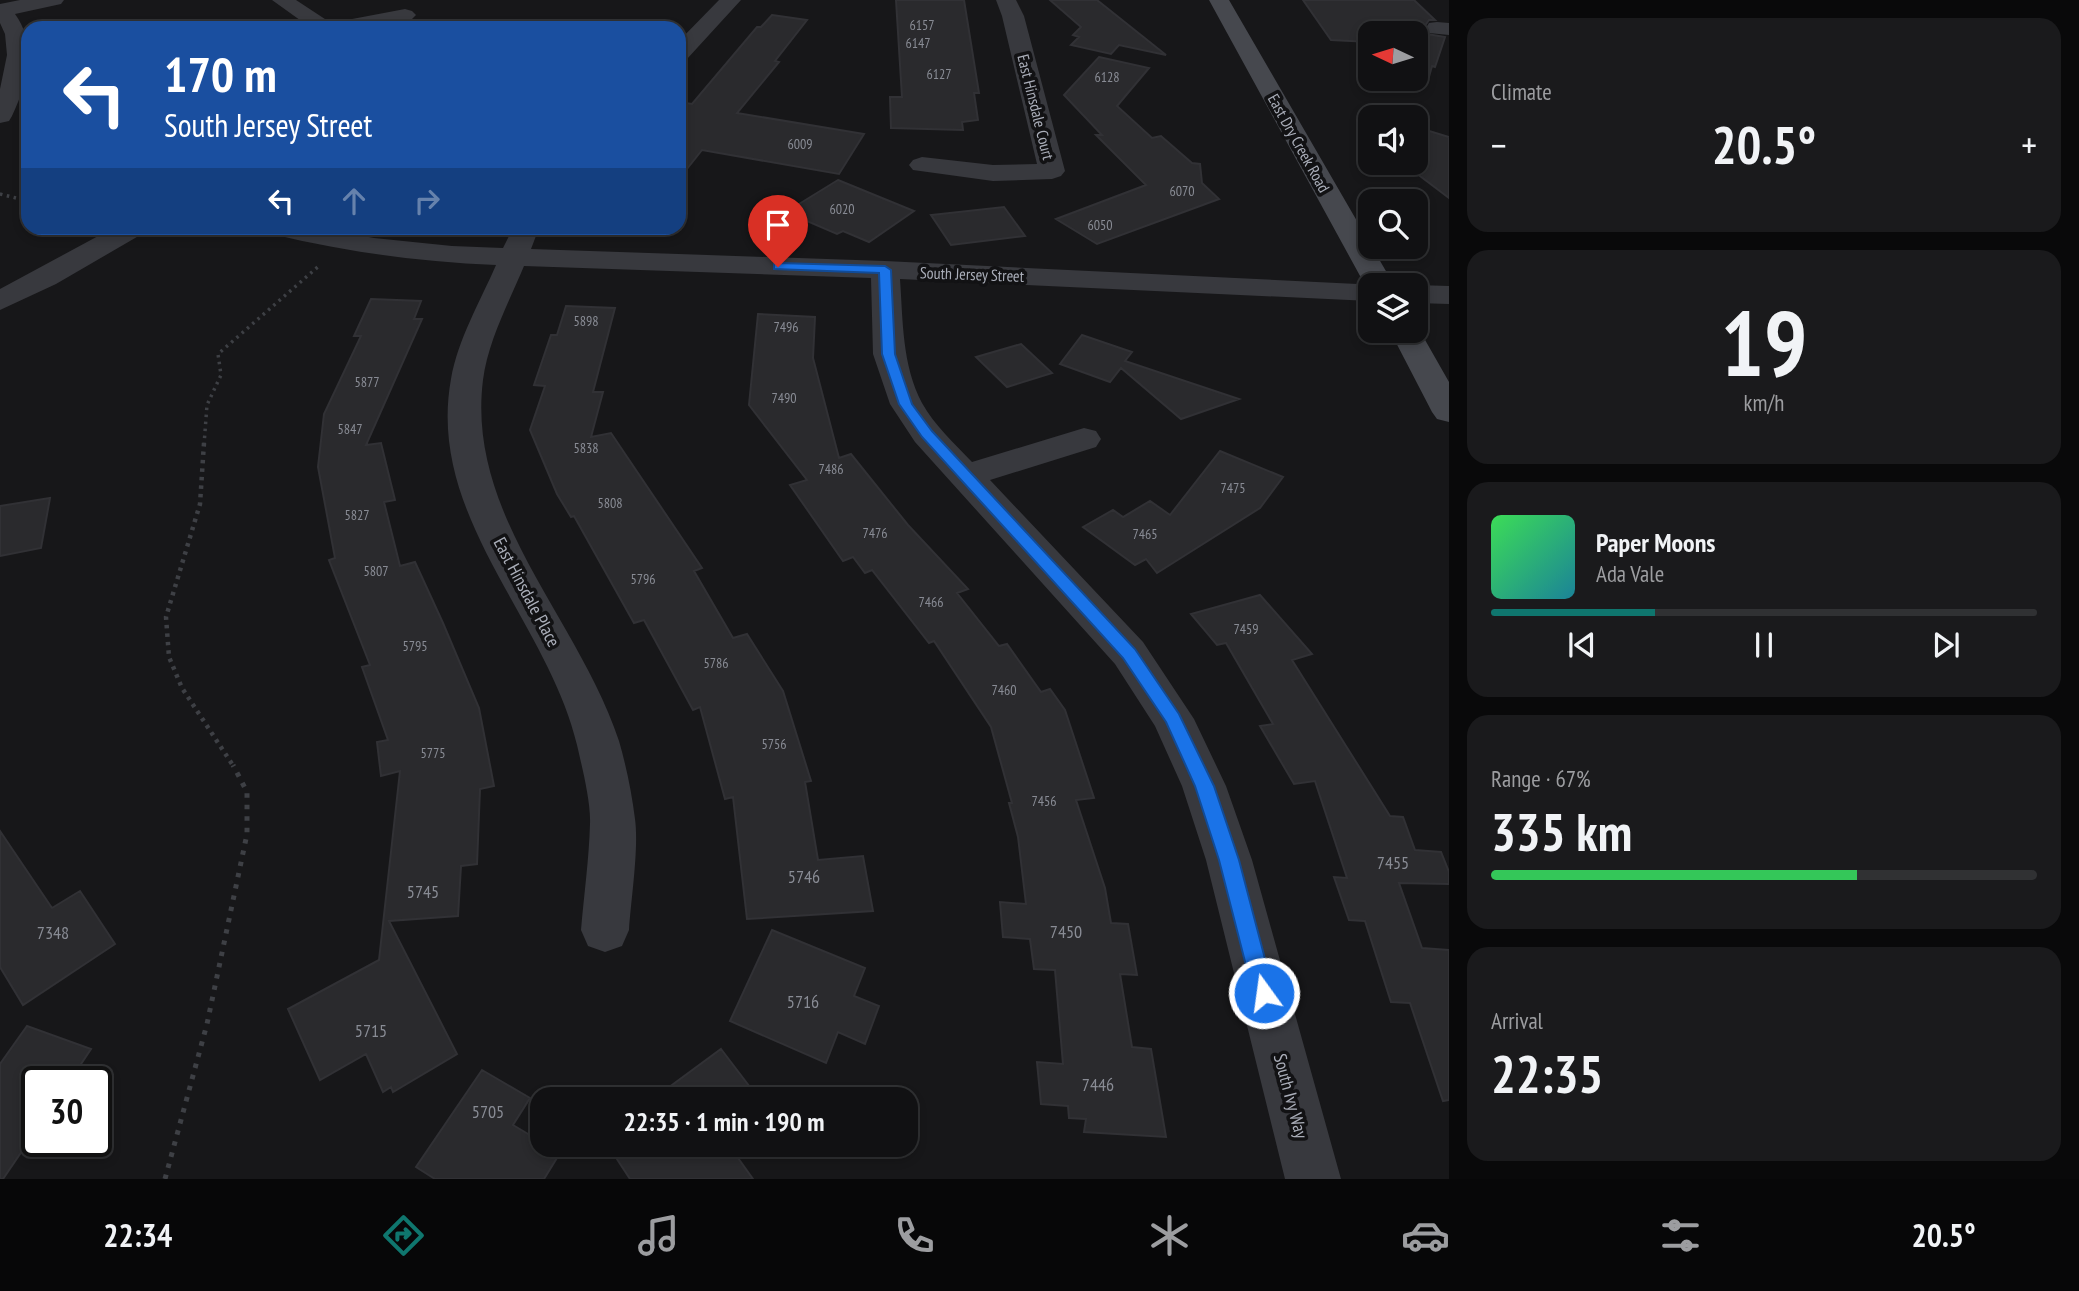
<!DOCTYPE html>
<html lang="en">
<head>
<meta charset="utf-8">
<style>
	:root { --surface:#111113; --page:#1a1a1c; --text:#f1f3f6; --muted:#9c9da0; --line:#303133; --accent:#0f766e }
	body { margin:0; font-family:"PT Sans Narrow",sans-serif; background:var(--page); color:var(--text); height:100vh; display:flex; flex-direction:column; font-size:26px; white-space:nowrap }
	* { box-sizing:border-box; margin:0 }
	p { font-size:23px; color:var(--muted) }
	.icon { flex:none; width:38px; height:38px; fill:none; stroke:currentColor; stroke-width:2; stroke-linecap:round; stroke-linejoin:round }
	.map { position:relative; flex:1; overflow:hidden }
	.drawer { display:flex; flex-direction:column; gap:18px; padding:18px; background:#09090a; width:630px }
	.drawer>* { flex:none }
	.top-card { position:absolute; left:21px; top:21px; width:665px; height:214px; border-radius:21px; box-shadow:0 4px 10px #0003,0 0 0 2px var(--line); background:#1a4fa0; color:#fff; overflow:hidden }
	.needle { width:46px; rotate:274deg }
	.buttons { position:absolute; left:1358px; top:21px; display:grid; gap:14px }
	.buttons a { display:grid; place-items:center; width:70px; height:70px; border-radius:14px; background:var(--surface); box-shadow:0 4px 10px #0003,0 0 0 2px var(--line); font-size:35px }
	.speed { position:absolute; left:21px; top:1066px; display:flex; gap:14px; font-size:35px; font-weight:700; text-align:center }
	.speed>* { display:grid; place-content:center; width:91px; height:91px; border-radius:50%; background:var(--surface); box-shadow:0 4px 10px #0003,0 0 0 2px var(--line); line-height:1 }
	.speed .limit { border:4px solid #111; border-radius:10px; background:#fff; color:#111 }
	.pin { position:absolute; display:grid; place-items:center; width:60px; height:60px; color:#fff; margin:-72px -30px; border-radius:50% 50% 50% 0; rotate:-45deg; box-shadow:0 0 7px #0007 }
	.pin .icon { rotate:45deg }
	.me { position:absolute; width:77px; margin:-38px; rotate:346deg; stroke-linejoin:round; filter:drop-shadow(0 0 5px #0008) }
	.turn { display:flex; align-items:center; gap:24px; height:147px; padding:0 28px; font-size:32px }
	.turn .icon { width:91px; height:91px; stroke-width:2.5 }
	.turn b { display:block; font-size:49px; line-height:60px }
	.lanes { display:flex; align-items:center; height:66px; padding:0 28px; background:#0003; justify-content:center; gap:35px; direction:ltr }
	.lanes .off { opacity:.35 }
	.big { font-size:52px; font-weight:700; line-height:1.1 }
	.drawer .card { flex:1; display:flex; flex-direction:column; justify-content:center; gap:10px; min-width:0; padding:0 24px; border-radius:21px; background:var(--page) }
	.drawer .dial { align-items:center; gap:0 }
	.dial b { font-size:91px; line-height:1 }
	.song { display:flex; align-items:center; gap:21px }
	.cover { width:84px; height:84px; border-radius:10px; background:linear-gradient(135deg,hsl(130 70% 55%),hsl(190 70% 35%)) }
	.played { height:7px; border-radius:4px; background:linear-gradient(90deg,var(--accent) 30%,var(--line) 30%) }
	.keys { display:flex; justify-content:space-around; direction:ltr }
	.heat { display:flex; justify-content:space-between; align-items:center; font-size:38px; direction:ltr }
	.charge { height:10px; border-radius:5px; background:linear-gradient(90deg,#34c759 67%,var(--line) 0) }
	.trip { position:absolute; left:530px; top:1087px; width:388px; height:70px; border-radius:21px; background:var(--surface); box-shadow:0 4px 10px #0003,0 0 0 2px var(--line); font-weight:700; line-height:70px; text-align:center }
	.tab-bar { display:flex; height:112px; justify-content:space-around; align-items:center; background:#070708; color:var(--muted) }
	.tab-bar .icon { width:49px; height:49px }
	.tab-bar .selected { color:var(--accent) }
	.tab-bar b { font-size:32px; color:var(--text) }
	main { display:flex; flex:1; min-height:0 }
	.map>svg:first-child { display:block }
	.building { fill:#2a2a2d; stroke:#313135; stroke-width:2 }
	.lines { fill:none; stroke-linecap:round; stroke-linejoin:round }
	.path-far3 { stroke:#3e4045; stroke-width:2.5; stroke-dasharray:2 3.5; stroke-linecap:butt }
	.path-far2 { stroke:#3e4045; stroke-width:3.5; stroke-dasharray:2.5 4.5; stroke-linecap:butt }
	.path-far1 { stroke:#3e4045; stroke-width:4.5; stroke-dasharray:3.5 5; stroke-linecap:butt }
	.path { stroke:#3e4045; stroke-width:5; stroke-dasharray:4.5 7; stroke-linecap:butt }
	.minor { fill:#38393e; fill-rule:evenodd }
	.secondary { fill:#46484e; fill-rule:evenodd }
	.route { fill:#1a73e8; stroke:#114b97; stroke-width:2 }
	.labels { text-anchor:middle; dominant-baseline:central; stroke-width:7; stroke-linejoin:round; paint-order:stroke }
	.number-label { font-size:14px; fill:#898c95 }
	.far-street-label { font-size:16px; fill:#aaaeb9; stroke:#121214 }
	.street-label { font-size:18px; fill:#aaaeb9; stroke:#121214 }
	.near-number-label { font-size:18px; fill:#898c95 }
</style>
</head>
<body>
<main>
<div class="map">
<svg width="1449" height="1179" viewBox="0 0 1449 1179">
	<rect width="100%" height="100%" fill="#171719"/>
	<path class="building" d="M896,0h68l15,93h-5l4,27 -16,2 1,8 -72,-2 -1,-31h12z
		M1050,0h47l69,55 -47,-10 -8,9 -40,-9 8,-8 -6,-2 8,-8z
		M1303,0h111l21,20h-6l-5,7 3,7 18,3 -10,30 -3,-1 -3,11 -13,-2v-42h-46v9l-39,-2z
		M772,15l35,5 -32,41 4,1 -42,51 127,21 -25,40 -137,-24 -23,29v-77l13,2 65,-77h4z
		M1099,57l50,11 -32,38 35,32 9,-2 31,27 8,1 2,19 17,16 -122,45 -41,-25 90,-34 -50,-50h6l-38,-40z
		M1416,127l33,10v61l-33,-25z
		M838,180l76,31 -45,31 -26,-11 -6,3 -51,-22z
		M1004,207l21,29 -74,9 -20,-30z
		M371,299l50,2 -7,18h8l-56,126 15,-2 14,57 -11,2 16,64 15,-4 28,61 36,85 15,78 -14,3 -3,75 -16,2 -3,50 -69,5 68,133 -64,38 -2,-5 -8,5 -17,-38 -46,26 -32,-71 91,-49 21,-189 -19,5 -4,-34 11,-2 -26,-73 8,-2 -41,-105 6,-2 -17,-91 6,-53 37,-78h-7z
		M566,306l49,2 -22,84h10l-12,45 20,-4 91,135 -8,3 39,67 14,-4 36,57 28,90 -6,1 13,78 45,-4 10,55 -126,8 -14,-122 -8,2 -25,-92 -7,3 -49,-90 -10,3 -60,-107 -3,1 -14,-23 -27,-64 15,-44 -11,-1 17,-50h6z
		M758,314l57,3 -2,41 26,100 12,-4 57,71 60,64 -11,4 42,53 8,-2 34,48 9,-3 15,21 29,88 -18,2 29,88 6,35 17,1 9,51 -17,-1 12,73 19,2 15,88 -82,-5 2,-13 -17,-1 -1,-12 -27,-2 -4,-42 26,2 -8,-94 -21,-1 -4,-30 -27,-2 -3,-35 26,2 -8,-67 -9,-34h3l-21,-76 -57,-86 -5,2 -57,-73 -7,3 -12,-16 -10,4 -53,-76 17,-5 -58,-75z
		M1082,335l50,17 -7,9 114,38 -58,20 -60,-51 -11,14 -50,-18z
		M1021,344l31,29 -45,14 -31,-30z
		M1220,451l63,26 -23,31 -103,65 -11,-14 -11,6 -52,-38 30,-17 10,7 27,-16 20,14z
		M50,498l-9,50 -41,8v-50z
		M1260,595l52,59 -20,6 98,156 13,1 12,33 26,2 8,20v12l-50,-1 23,65 27,2v150l-6,1 -33,-98 -19,-1 -26,-81 -16,-1 -15,-43 13,1 -32,-97 -21,3 -34,-58 13,-2 -47,-81 -9,2 -26,-31z
		M0,831l52,77 28,-17 35,53 -92,61 -23,-38z
		M772,930l93,38 -11,28 25,10 -14,38 -27,-12 -12,31 -96,-42z
		M27,1026l64,23 -22,33h-32v47l-34,50h-3v-115z
		M721,1049l38,50h-106z
		M482,1070l48,28 -17,27 47,28 -16,26h-109l-19,-12z
		M612,1144h116l25,35h-123l-21,-32z"/>
	<g class="lines">
		<path class="path-far3" d="M0,194l5,1"/>
		<path class="path-far2" d="M0,194l28,7
			M204,445l3,-40 14,-30 -3,-21 102,-89"/>
		<path class="path-far1" d="M204,443l-4,61 -34,113 3,40 13,31 52,79"/>
		<path class="path" d="M165,1179l42,-155 40,-190v-42l-14,-27"/>
		<path class="minor" d="M20,0h44l-3,4 -46,10c23,32 13,68 -3,102l-3,5 -9,2v-34l7,-34 -2,-21 -5,-11v-19z
			M272,0h24l35,23 74,-14 7,2 4,4 -4,4 -42,9h-59z
			M719,0h22l-54,59 -8,2v-20z
			M996,0h20l8,16 41,155 -4,5 -9,3 -59,2 -80,-11 -4,-5 4,-5 9,-3 71,8 44,-1 -35,-148z
			M1437,22l12,1v12l-20,-2 -3,-5 3,-5z
			M113,228h33l-4,6 -86,50 -56,26v-21z
			M269,228h53l52,10 78,8 51,2 10,-20h26l-8,21 354,12 493,24h-8v16l-470,-22c3,42 2,86 22,124 12,22 33,41 50,59l112,-34 12,3 5,8 -5,8 -106,33 153,162 51,77 32,67 26,74 89,319h-56l-79,-319 -24,-74 -27,-60 -40,-62 -200,-222 -25,-38 -17,-50 -2,-76 -347,-12c-15,36 -36,75 -41,114 -17,136 96,239 136,361 7,24 13,53 16,78 4,29 -4,80 -6,111l-7,16 -17,6 -17,-6 -7,-16c3,-35 8,-71 9,-106 1,-22 -8,-57 -13,-79 -30,-126 -151,-228 -126,-366 7,-40 29,-77 45,-114 -75,-3 -151,-13 -224,-31z
			M1416,285l33,1v18l-33,-1z"/>
		<path class="secondary" d="M1209,0h20l165,285h-24v6l-5,-6z
			M1416,324l33,58v40l-12,-3 -5,-7 -42,-81h26z"/>
	</g>
	<path class="route" d="M778,263l107,3 6,4 4,84 17,50 20,27 203,218 44,65 35,72 25,74 35,133 -3,7 -7,3 -8,-3 -3,-7 -34,-133 -24,-74 -29,-64 -43,-64 -201,-221 -23,-33 -17,-50 -3,-81 -105,-4v-5z"/>
	<g class="labels">
		<g class="number-label">
			<text x="922" y="25">6157</text>
			<text x="918" y="43">6147</text>
			<text x="939" y="74">6127</text>
			<text x="1107" y="77">6128</text>
			<text x="800" y="144">6009</text>
			<text x="1182" y="191">6070</text>
			<text x="842" y="209">6020</text>
			<text x="1100" y="225">6050</text>
			<text x="586" y="321">5898</text>
			<text x="786" y="327">7496</text>
			<text x="367" y="382">5877</text>
			<text x="784" y="398">7490</text>
			<text x="350" y="429">5847</text>
			<text x="586" y="448">5838</text>
			<text x="831" y="469">7486</text>
			<text x="1233" y="488">7475</text>
			<text x="610" y="503">5808</text>
			<text x="357" y="515">5827</text>
			<text x="875" y="533">7476</text>
			<text x="1145" y="534">7465</text>
			<text x="376" y="571">5807</text>
			<text x="643" y="579">5796</text>
			<text x="931" y="602">7466</text>
			<text x="1246" y="629">7459</text>
			<text x="415" y="646">5795</text>
			<text x="716" y="663">5786</text>
			<text x="1004" y="690">7460</text>
			<text x="774" y="744">5756</text>
			<text x="433" y="753">5775</text>
			<text x="1044" y="801">7456</text>
		</g>
		<g class="far-street-label">
			<text transform="translate(1036 107) rotate(76)">East Hinsdale Court</text>
			<text transform="translate(1299 143) rotate(61)">East Dry Creek Road</text>
			<text transform="translate(972 274) rotate(2)">South Jersey Street</text>
		</g>
		<g class="street-label">
			<text transform="translate(527 592) rotate(62)">East Hinsdale Place</text>
			<text transform="translate(1291 1096) rotate(75)">South Ivy Way</text>
		</g>
		<g class="near-number-label">
			<text x="1393" y="862">7455</text>
			<text x="804" y="876">5746</text>
			<text x="423" y="891">5745</text>
			<text x="1066" y="931">7450</text>
			<text x="53" y="932">7348</text>
			<text x="803" y="1001">5716</text>
			<text x="371" y="1030">5715</text>
			<text x="1098" y="1084">7446</text>
			<text x="488" y="1111">5705</text>
		</g>
	</g>
</svg>
<div class="buttons">
<a><svg class="needle" viewBox="-14 -14 28 28"><path d="M0-13l5 13h-10z" fill="#e53935"/><path d="M0 13l5-13h-10z" fill="#9c9da0"/></svg></a>
<a><svg class="icon" aria-label="sound" viewBox="0 0 24 24"><path d="M4 9h4l5-4v14l-5-4H4zM17 9q2 3 0 6"/></svg></a>
<a><svg class="icon" aria-label="search" viewBox="0 0 24 24"><circle cx="10" cy="10" r="6"/><path d="M15 15l6 6"/></svg></a>
<a><svg class="icon" aria-label="layers" viewBox="0 0 24 24"><path d="M12 4l9 5-9 5-9-5zM3 14l9 5 9-5"/></svg></a>
</div>
<div class="speed"><div class="limit">30</div></div>
<div class="pin" style="left:778px;top:267px;background:#d93025"><svg class="icon" aria-label="arrive" viewBox="0 0 24 24"><path d="M6 21V4h12l-3 4 3 4H6"/></svg></div>
<svg class="me" style="left:1264px;top:993px" viewBox="-20 -20 40 40"><circle r="17" fill="#1a73e8" stroke="#fff" stroke-width="3"/><path d="M0-11L8 9 0 5-8 9z" fill="#fff"/></svg>
<div class="trip">22:35 · 1 min · 190 m</div>
<div class="top-card">
<div class="turn"><svg class="icon" aria-label="left" viewBox="0 0 24 24"><path d="M17 20v-9H6M10 6l-5 5 5 5"/></svg><div><b>170 m</b>South Jersey Street</div></div>
<div class="lanes"><svg class="icon" aria-label="left" viewBox="0 0 24 24"><path d="M17 20v-9H6M10 6l-5 5 5 5"/></svg><svg class="icon off" aria-label="ahead" viewBox="0 0 24 24"><path d="M12 20V5M6 11l6-6 6 6"/></svg><svg class="icon off" aria-label="right" viewBox="0 0 24 24"><path d="M7 20v-9h11M14 6l5 5-5 5"/></svg></div>
</div>
</div>
<section class="drawer">
<div class="card"><p>Climate</p>
<div class="heat"><a>−</a><b class="big">20.5°</b><a>+</a></div>
</div>
<div class="card dial"><b>19</b><p>km/h</p></div>
<div class="card">
<div class="song"><i class="cover"></i><div><b>Paper Moons</b><p>Ada Vale</p></div></div>
<div class="played"></div>
<div class="keys"><svg class="icon" aria-label="previous" viewBox="0 0 24 24"><path d="M18 5L8 12l10 7zM5 5v14"/></svg><svg class="icon" aria-label="pause" viewBox="0 0 24 24"><path d="M8 5v14M16 5v14"/></svg><svg class="icon" aria-label="next" viewBox="0 0 24 24"><path d="M6 5l10 7-10 7zM19 5v14"/></svg></div>
</div>
<div class="card"><p>Range · 67%</p><b class="big">335 km</b><div class="charge"></div></div>
<div class="card"><p>Arrival</p><b class="big">22:35</b></div>
</section>
</main>
<nav class="tab-bar">
<b>22:34</b>
<svg class="icon selected" aria-label="directions" viewBox="0 0 24 24"><path d="M12 3l9 9-9 9-9-9zM9 14v-3h6M13 9l2 2-2 2"/></svg>
<svg class="icon" aria-label="music" viewBox="0 0 24 24"><path d="M9 18V5l10-2v13"/><circle cx="6" cy="18" r="3"/><circle cx="16" cy="16" r="3"/></svg>
<svg class="icon" aria-label="phone" viewBox="0 0 24 24"><path d="M5 4h4l2 5-3 2q2 4 5 5l2-3 5 2v4C11 20 4 13 5 4z"/></svg>
<svg class="icon" aria-label="climate" viewBox="0 0 24 24"><path d="M12 3v18M4 7l16 10M4 17L20 7"/></svg>
<svg class="icon" aria-label="car" viewBox="0 0 24 24"><path d="M5 17H2v-5l4-1 3-4h7l3 4 3 1v5h-3M9 17h6M6 11h13"/><circle cx="7" cy="17" r="2"/><circle cx="17" cy="17" r="2"/></svg>
<svg class="icon" aria-label="filters" viewBox="0 0 24 24"><path d="M4 7h16M4 17h16"/><circle cx="9" cy="7" r="2"/><circle cx="15" cy="17" r="2"/></svg>
<b>20.5°</b>
</nav>
</body>
</html>
